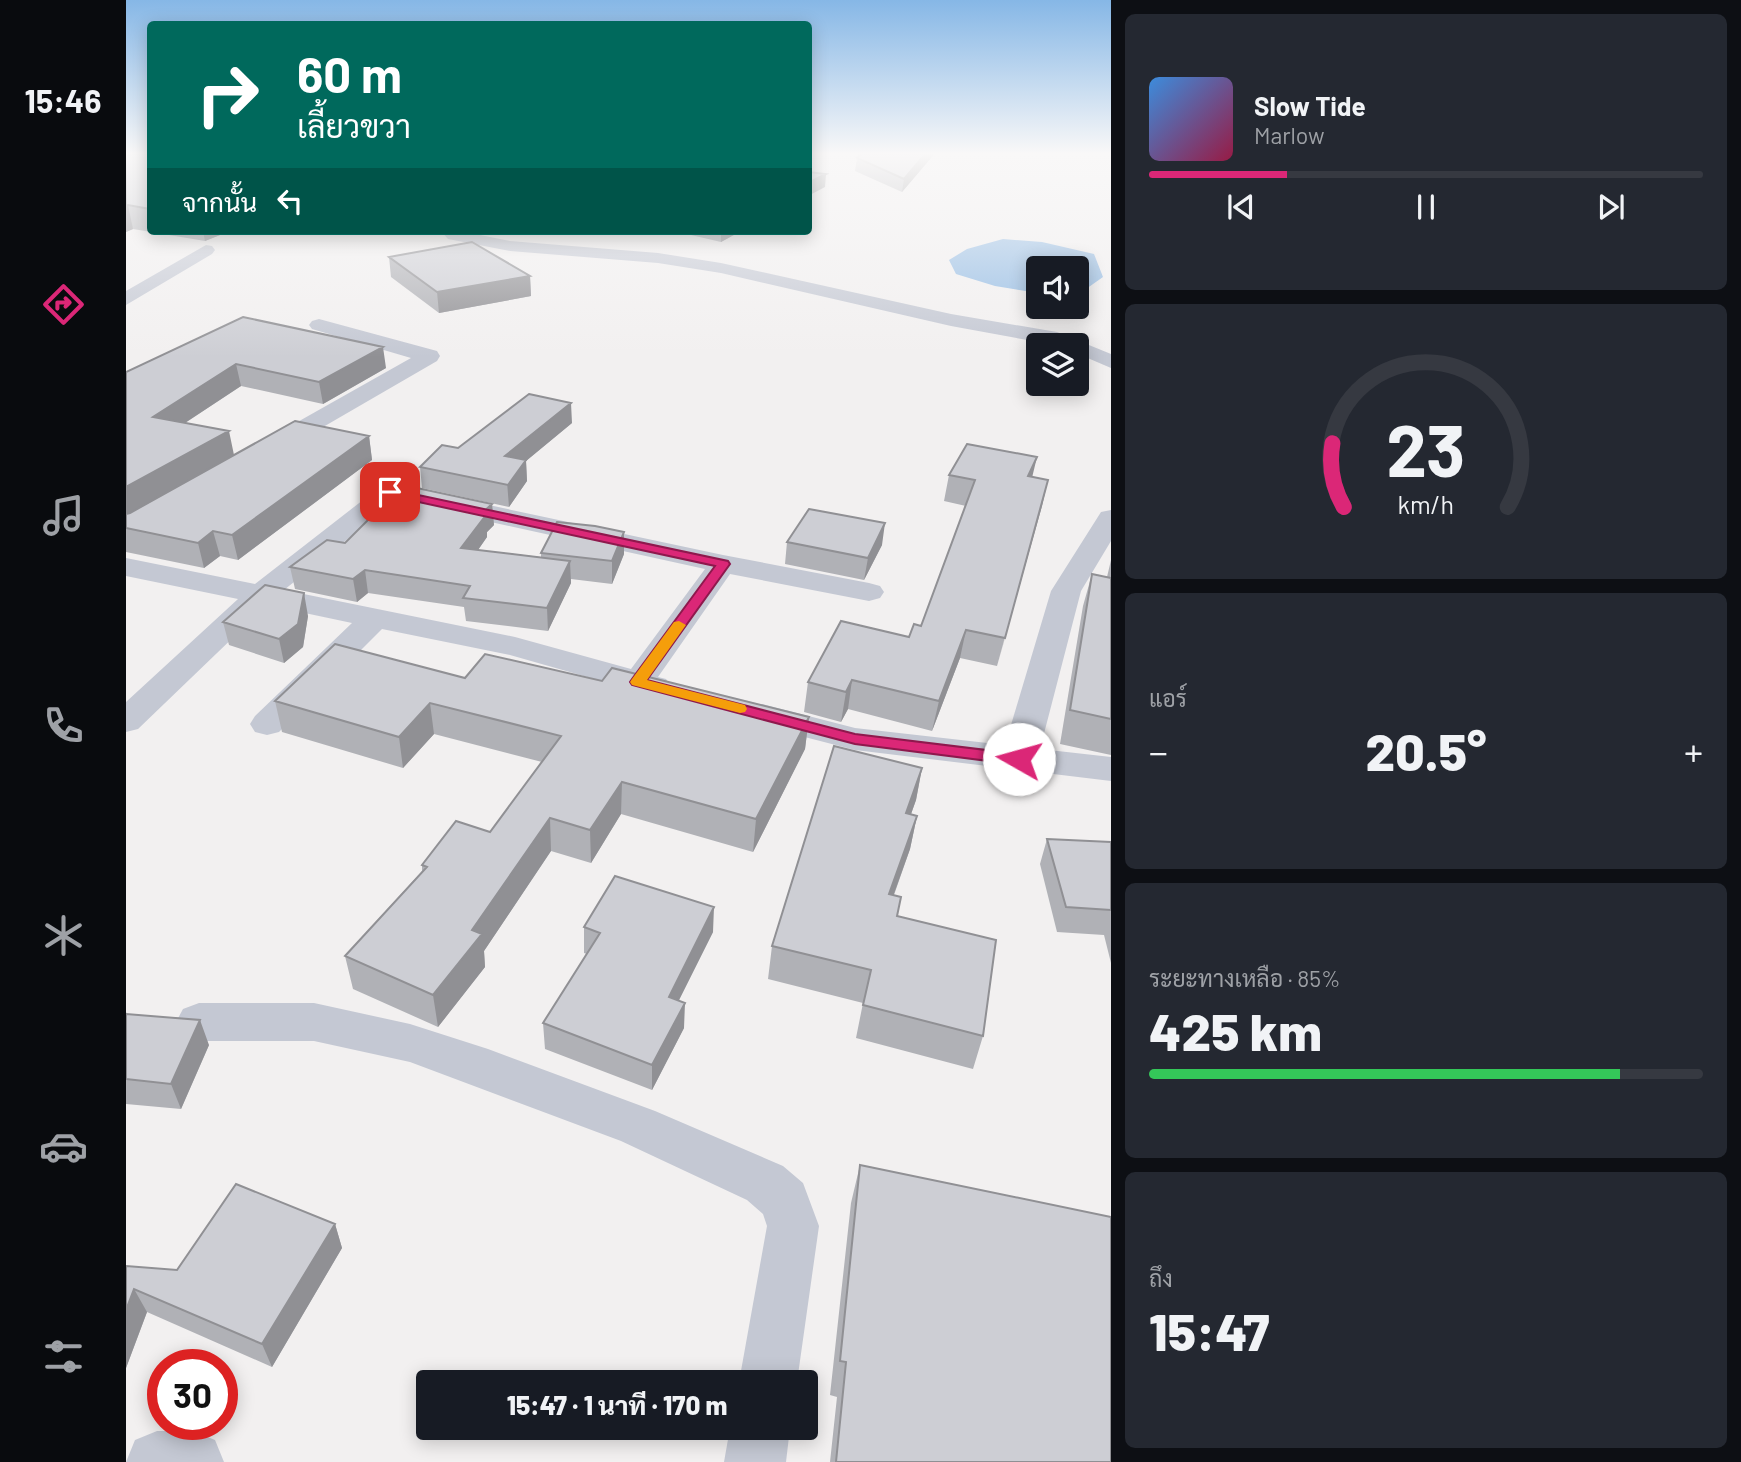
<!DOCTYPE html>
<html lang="th">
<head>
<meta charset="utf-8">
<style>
	:root { --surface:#171b24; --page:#242831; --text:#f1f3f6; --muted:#9ea1a6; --line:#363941; --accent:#db2777 }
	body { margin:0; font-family:Barlow,Sarabun,sans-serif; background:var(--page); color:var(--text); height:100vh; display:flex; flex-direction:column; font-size:26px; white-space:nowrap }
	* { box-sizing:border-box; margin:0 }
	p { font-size:23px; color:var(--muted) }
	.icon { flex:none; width:38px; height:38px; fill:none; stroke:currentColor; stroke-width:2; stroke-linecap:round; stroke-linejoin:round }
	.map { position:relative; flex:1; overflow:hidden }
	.side { display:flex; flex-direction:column; gap:14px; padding:14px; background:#0d0f14; width:630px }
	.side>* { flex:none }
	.guide { position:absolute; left:21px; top:21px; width:665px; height:214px; border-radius:7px; box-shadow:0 4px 18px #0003; background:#00695c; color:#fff; overflow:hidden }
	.controls { position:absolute; left:900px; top:256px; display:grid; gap:14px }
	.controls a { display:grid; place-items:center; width:63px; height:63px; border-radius:7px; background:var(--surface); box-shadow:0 4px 18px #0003; font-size:35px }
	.speed { position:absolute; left:21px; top:1349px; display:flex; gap:14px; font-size:35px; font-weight:700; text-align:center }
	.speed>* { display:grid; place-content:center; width:91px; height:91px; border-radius:50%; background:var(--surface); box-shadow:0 4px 18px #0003; line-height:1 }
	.speed .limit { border:10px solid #d22; background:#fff; color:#111 }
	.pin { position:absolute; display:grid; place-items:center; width:60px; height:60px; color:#fff; margin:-30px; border-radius:14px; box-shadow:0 4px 10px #0006 }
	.me { position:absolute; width:77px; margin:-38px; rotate:277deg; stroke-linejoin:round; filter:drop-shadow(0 0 5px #0008) }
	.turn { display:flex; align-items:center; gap:24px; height:147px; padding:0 35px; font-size:32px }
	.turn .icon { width:91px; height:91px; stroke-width:2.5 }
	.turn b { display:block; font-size:49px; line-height:60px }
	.then { display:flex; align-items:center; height:66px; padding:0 35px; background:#0003; gap:14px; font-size:26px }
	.big { font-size:52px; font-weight:800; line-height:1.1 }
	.side .card { flex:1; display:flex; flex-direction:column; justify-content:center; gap:10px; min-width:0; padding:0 24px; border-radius:10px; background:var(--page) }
	.side .dial { align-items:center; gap:0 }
	.dial svg { height:182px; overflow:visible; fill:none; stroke:var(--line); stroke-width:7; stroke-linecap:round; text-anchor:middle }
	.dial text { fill:var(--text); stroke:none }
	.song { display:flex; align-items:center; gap:21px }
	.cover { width:84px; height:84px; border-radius:10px; background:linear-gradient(135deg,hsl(210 70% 55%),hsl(340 70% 35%)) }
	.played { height:7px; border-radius:4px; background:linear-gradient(90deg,var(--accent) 25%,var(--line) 25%) }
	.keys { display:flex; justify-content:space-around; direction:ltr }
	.heat { display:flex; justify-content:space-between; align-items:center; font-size:38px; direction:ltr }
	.charge { height:10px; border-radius:5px; background:linear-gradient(90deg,#34c759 85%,var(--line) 0) }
	.trip { position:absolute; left:290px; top:1370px; width:402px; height:70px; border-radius:7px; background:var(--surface); box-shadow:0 4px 18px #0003; font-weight:800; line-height:70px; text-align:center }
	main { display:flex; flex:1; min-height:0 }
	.tabs { display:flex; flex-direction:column; width:126px; justify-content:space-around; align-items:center; background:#090b0e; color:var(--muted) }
	.tabs .icon { width:49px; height:49px }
	.tabs .selected { color:var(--accent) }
	.tabs b { font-size:32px; color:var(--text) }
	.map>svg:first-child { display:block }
	.water { fill:#94bce4 }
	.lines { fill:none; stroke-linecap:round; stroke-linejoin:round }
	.minor { fill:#c4c8d3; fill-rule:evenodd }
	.wall { fill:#b0b1b6 }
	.shaded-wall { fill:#909094 }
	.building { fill:#cdced4; stroke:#909094; stroke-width:2 }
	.route { fill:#db2777; stroke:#8e194d; stroke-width:2 }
	.slow { fill:#f59e0b }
</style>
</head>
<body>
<main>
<nav class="tabs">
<b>15:46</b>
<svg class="icon selected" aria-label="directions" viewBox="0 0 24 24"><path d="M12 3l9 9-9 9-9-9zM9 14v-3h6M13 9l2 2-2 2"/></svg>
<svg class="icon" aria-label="music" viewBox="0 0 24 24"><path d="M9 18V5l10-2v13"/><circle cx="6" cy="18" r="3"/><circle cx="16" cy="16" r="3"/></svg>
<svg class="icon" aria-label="phone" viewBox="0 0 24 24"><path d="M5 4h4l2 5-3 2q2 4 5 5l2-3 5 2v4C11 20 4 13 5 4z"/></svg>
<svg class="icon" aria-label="climate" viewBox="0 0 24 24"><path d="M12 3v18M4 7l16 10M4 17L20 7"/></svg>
<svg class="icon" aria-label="car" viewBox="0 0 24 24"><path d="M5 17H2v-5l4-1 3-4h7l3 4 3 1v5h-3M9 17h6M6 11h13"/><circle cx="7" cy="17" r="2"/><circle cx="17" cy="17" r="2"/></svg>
<svg class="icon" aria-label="filters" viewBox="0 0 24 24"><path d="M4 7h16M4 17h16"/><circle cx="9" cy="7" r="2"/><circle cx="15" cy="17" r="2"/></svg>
</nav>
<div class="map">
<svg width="985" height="1462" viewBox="0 0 985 1462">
	<rect width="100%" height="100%" fill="#f2f0f0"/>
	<path class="water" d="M877,239l39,3 52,12 9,23 -17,12 -10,1v-22h-38v25l-43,-7 -39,-12 -7,-14 18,-11z"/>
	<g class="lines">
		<path class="minor" d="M315,231h19l50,10 148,12 63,10 230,51 106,18 54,22v14l-35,-15v-8h-21l-104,-19 -230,-53 -63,-10 -148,-12 -62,-12z
			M80,245l6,1 3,4 -3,4 -86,51v-14z
			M193,319l118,32 3,5 -3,5 -157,91 -9,2 -9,-2 -3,-5 3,-5 149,-84 -99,-29 -3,-4 3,-4z
			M264,484l333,71 146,28 11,3 4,6 -4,6 -11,3 -139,-27 -72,103 8,2 5,7 -5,7 -12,3 -144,-41 -128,-26 -103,103 -12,3 -12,-3 -5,-8 5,-8 97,-93 -85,-18 -129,124 -12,3v-30l112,-103 -112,-23v-18l129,26 126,-98zM269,501l310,68 -74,100 -116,-32 -231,-47z
			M985,510v31l-30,50 -41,158 71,8v24l-256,-31 -105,-27 -5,-8 5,-8 12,-3 93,24 150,17 46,-154 50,-79z
			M73,1003h115l96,21 78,25 167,62 128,55 20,17 16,43 -22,156h-58l28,-156 -4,-12 -16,-14 -126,-59 -211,-79 -96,-21h-115l-16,-6 -7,-13 7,-13z
			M604,1428h60l-4,34h-62z
			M31,1431h36l22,9 9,22h-98l9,-22z"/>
	</g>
	<path class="wall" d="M24,152v79h80l-25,10 -72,-12 -7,3v-76z
		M810,152l-34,40 -47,-21 2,-13z
		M548,231h67l-20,11z
		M263,257l141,19 1,20 -92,17 -48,-36z
		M117,317l143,51 -63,36 -82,-18 -56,37 49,32 135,-19 3,24 -134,100 -18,-4 -16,12 -78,-16v-180z
		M446,423l-46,38 1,20 -18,26 -87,-19 -2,-21 38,-19z
		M823,475l83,2 16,3 -51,186 -37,-8 -28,73 -84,-22 -7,13 -37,-10 4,-30 101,-45 12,-11 45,-120 -22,-5z
		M366,504l2,21 -7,7v5l-9,13 63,7v-4l83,-21v22l-12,30 -41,-5v4l-23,48 -82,-10 -2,-14 -96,-14 -11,9 -62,-13 -5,-22 55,-24z
		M661,542l95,3 -18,35 -79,-16z
		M985,560v195l-51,-11 23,-138 9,-32 15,3z
		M182,616l-5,31 -19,16 -55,-18 -6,-23z
		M339,678l137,3 207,36 -4,32 -52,103 -132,-38 -30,49 -40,-12 -67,100 1,16 -47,60 -85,-38 -8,-33 77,-85v-6l68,-33 52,-70 -108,-28 -31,34 -121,-36 -7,-31z
		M796,768l-6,32 -5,14 6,2 -7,33 -16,46 3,21 86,120 -10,33 -117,-31 7,-35 -95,-24 4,-33z
		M921,839l64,3v121l-7,-28 -47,-3 -17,-68z
		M458,927l129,5 -34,68 5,28 -32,62 -107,-41 -2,-26 44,-69 -3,-1z
		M0,1012l1,2 82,31 -28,64 -55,-5z
		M734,1165l251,297h-281l7,-65 -7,-2 21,-192z
		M209,1224l7,24 -70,119 -125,-55 -21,56v-102l51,4z"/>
	<path class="shaded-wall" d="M801,152h9l-34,40 2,-13z
		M700,174l-1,13 -17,9v-13z
		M2,205l5,24 -7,3v-26z
		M77,231h27l-25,10z
		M595,231h20l-20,11z
		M404,276l1,20 -92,17 -2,-21z
		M257,347l3,21 -63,36 -4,-22z
		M110,364l5,22 -82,54 -6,-23z
		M445,403l1,20 -46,38 1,20 -18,26 -4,-51z
		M103,431l5,24 -108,61v-29z
		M243,436l3,24 -134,100 -6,-25z
		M911,457l-6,25 -3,-6z
		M922,480l-6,26 -45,160 8,-28z
		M366,504l2,21 -7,7v5l-23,33 -3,-22 20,-34z
		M759,523l-3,22 -18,35 4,-22z
		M87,531l7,25 -16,12 -6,-25z
		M498,532v22l-12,30v-23z
		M444,561l1,22 -23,48 -1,-23z
		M239,570l3,23 -11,9 -4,-23z
		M178,593l4,23 -5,31 -19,16 -5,-24z
		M840,630l-6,28 -28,73 7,-30z
		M726,680l-4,29 -7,13 5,-30z
		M304,703l4,31 -31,34 -4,-31z
		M683,717l-4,32 -52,103 3,-33z
		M796,768l-6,32 -16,45 6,-32z
		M496,782l-1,32 -30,49 -1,-33z
		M791,816l-7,33 -28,78 7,-33z
		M424,818l1,33 -67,100 1,16 -47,60 -5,-32 39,-65z
		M588,907l-1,25 -45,90 1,-25z
		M559,1003l-1,25 -32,62v-25z
		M74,1020l9,25 -28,64 -10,-25z
		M209,1224l7,24 -70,119 -10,-23z
		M8,1289l13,23 -21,56v-58z"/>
	<path class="building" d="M10,152h14v57l-22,-4 -2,1v-50z
		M736,152h65l-23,27 -47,-21z
		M682,172l18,2 -18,9z
		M346,242l58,34 -93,16 -48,-35z
		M117,317l140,30 -64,35 -83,-18 -83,53 76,14 -103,56v-115z
		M403,394l42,9 -66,53 21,4 -18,25 -88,-18 22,-22 16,3z
		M169,421l74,15 -137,99 -19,-4 -15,12 -72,-15v-14l4,-1z
		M841,444l70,13 -9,19 20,4 -43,158 -39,-8 -27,71 -87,-21 -6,12 -38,-10 33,-61 68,16 5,-13 7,2 54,-146 -26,-5z
		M277,485l89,19 -11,10 5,1 -25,33 109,13 -23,47 -84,-10 7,-12 -105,-16 -12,9 -63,-12 37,-27 18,3z
		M683,509l76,14 -17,35 -81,-16z
		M431,522l38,4 29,6 -12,29 -71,-8z
		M966,574l19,4v141l-41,-9z
		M139,585l39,8 -6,31 -19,15 -56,-17z
		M209,644l130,34 20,-24 117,27 10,-13 197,49 -53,102 -134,-37 -32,48 -40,-12 -78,112 10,4 -49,61 -88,-39 82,-89 -5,-2 34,-44 34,11 71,-96 -131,-33 -31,34 -124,-36z
		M708,746l88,22 -16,45 11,3 -28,78 12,3 -4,19 99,24 -13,96 -120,-31 8,-35 -99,-24z
		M921,839l64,3v68l-45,-3z
		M489,876l99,31 -45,90 16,6 -33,62 -109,-42 57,-90 -16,-6z
		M0,1014l74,6 -29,64 -45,-5z
		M734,1165l251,52v245h-275l10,-100 -6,-1z
		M110,1184l99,40 -73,120 -128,-55 -8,21v-44l51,4z"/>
	<linearGradient id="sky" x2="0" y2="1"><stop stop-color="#86b7e6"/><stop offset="0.43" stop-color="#f9f8f8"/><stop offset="1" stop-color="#f9f8f8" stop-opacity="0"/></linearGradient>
	<rect width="985" height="357" fill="url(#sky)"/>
	<path class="route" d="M264,489l338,72 2,3 -83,116 208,54 164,20 8,5 -8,6 -164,-21 -223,-59 -2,-3 2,-3 83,-113 -329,-71v-5z"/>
	<path class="slow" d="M553,621l7,4 -39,55 98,25 2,4 -2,3 -5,1 -108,-28 -2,-3 2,-3 42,-57z"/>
</svg>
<div class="controls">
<a><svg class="icon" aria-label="sound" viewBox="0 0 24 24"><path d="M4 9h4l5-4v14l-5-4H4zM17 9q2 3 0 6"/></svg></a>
<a><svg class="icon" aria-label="layers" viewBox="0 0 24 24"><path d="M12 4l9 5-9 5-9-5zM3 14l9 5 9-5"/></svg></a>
</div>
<div class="speed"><div class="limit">30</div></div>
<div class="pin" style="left:264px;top:492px;background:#d93025"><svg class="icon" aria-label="arrive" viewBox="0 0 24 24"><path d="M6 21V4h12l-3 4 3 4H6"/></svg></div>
<svg class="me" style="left:893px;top:759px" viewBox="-20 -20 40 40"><circle r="19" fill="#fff"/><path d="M0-13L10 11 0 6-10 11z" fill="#db2777"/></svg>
<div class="trip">15:47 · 1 นาที · 170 m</div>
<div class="guide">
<div class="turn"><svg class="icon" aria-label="right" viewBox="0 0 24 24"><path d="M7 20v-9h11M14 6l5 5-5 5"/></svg><div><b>60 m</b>เลี้ยวขวา</div></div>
<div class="then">จากนั้น<svg class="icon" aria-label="left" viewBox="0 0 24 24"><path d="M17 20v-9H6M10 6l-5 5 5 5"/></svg></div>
</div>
</div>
<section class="side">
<div class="card">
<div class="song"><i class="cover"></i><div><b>Slow Tide</b><p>Marlow</p></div></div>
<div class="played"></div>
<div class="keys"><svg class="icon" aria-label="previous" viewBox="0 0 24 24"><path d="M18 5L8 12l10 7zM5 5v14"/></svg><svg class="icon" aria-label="pause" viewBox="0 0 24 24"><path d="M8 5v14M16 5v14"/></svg><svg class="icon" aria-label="next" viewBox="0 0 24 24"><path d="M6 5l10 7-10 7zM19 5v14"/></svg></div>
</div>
<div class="card dial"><svg viewBox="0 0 100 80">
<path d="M14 69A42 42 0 1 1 86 69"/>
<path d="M14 69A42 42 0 0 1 9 41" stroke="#db2777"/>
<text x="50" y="56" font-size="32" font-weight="700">23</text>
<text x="50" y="72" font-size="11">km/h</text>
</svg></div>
<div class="card"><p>แอร์</p>
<div class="heat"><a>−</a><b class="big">20.5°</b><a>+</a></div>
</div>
<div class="card"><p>ระยะทางเหลือ · 85%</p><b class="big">425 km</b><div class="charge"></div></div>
<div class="card"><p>ถึง</p><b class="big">15:47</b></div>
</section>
</main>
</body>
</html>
